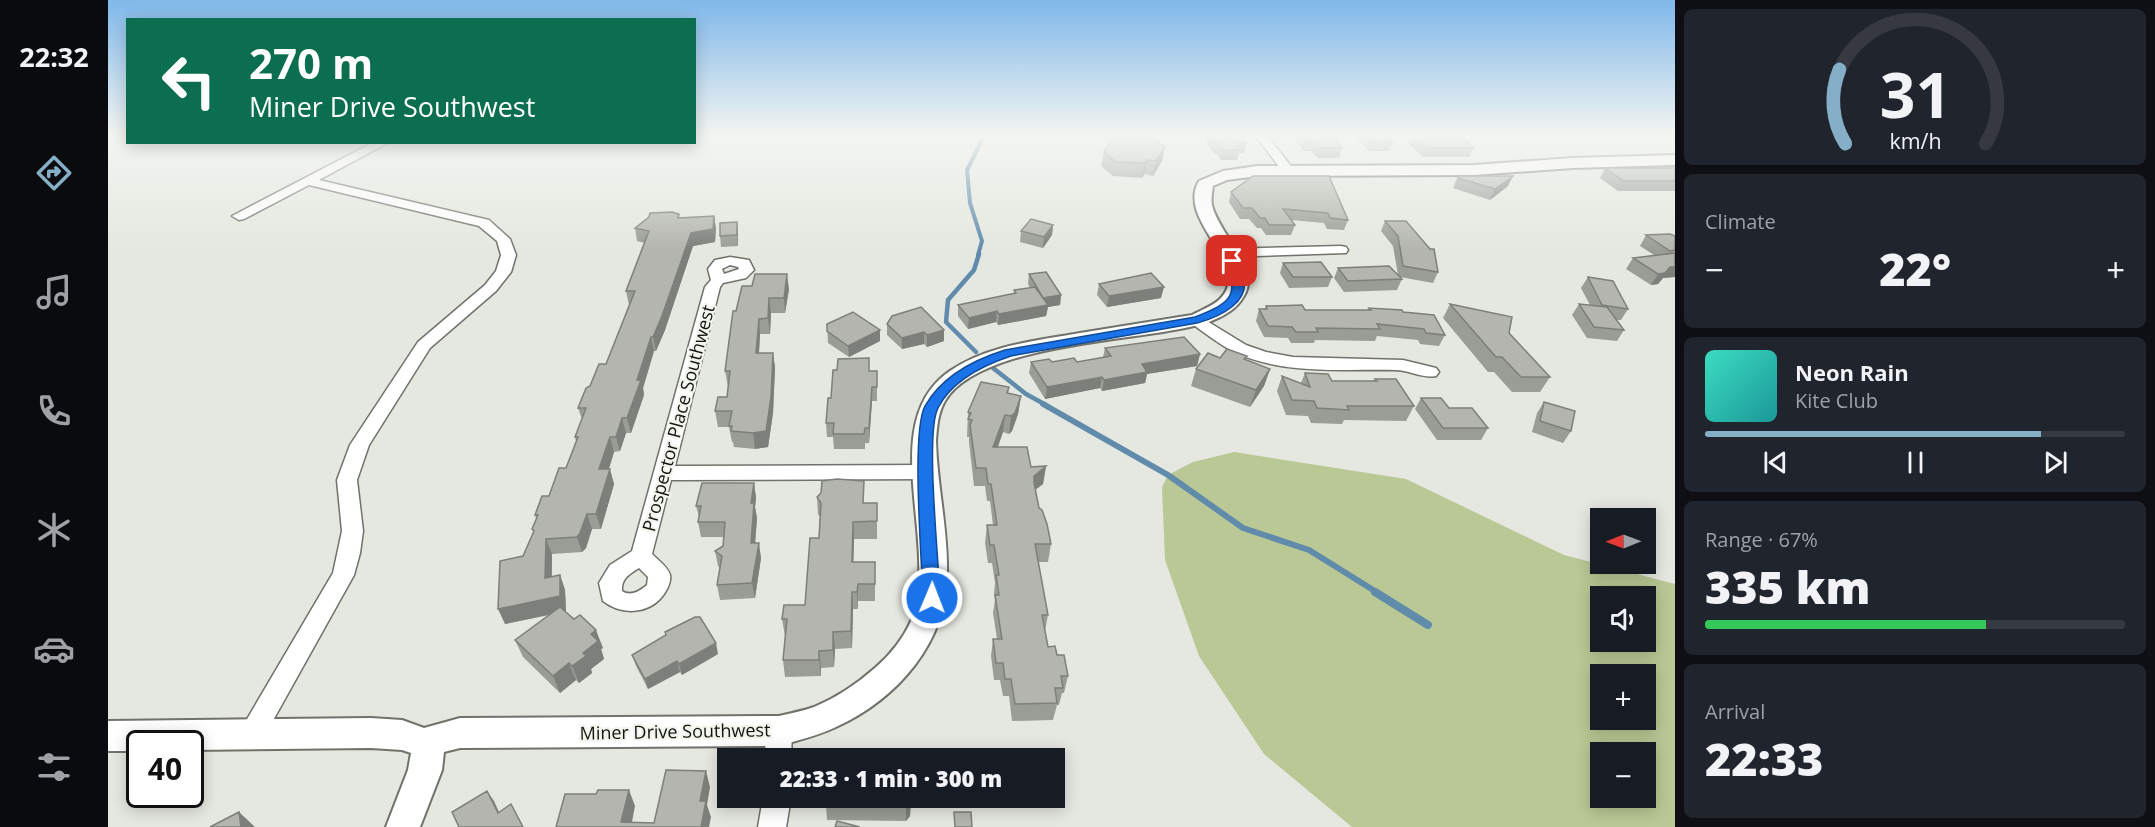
<!DOCTYPE html>
<html lang="en">
<head>
<meta charset="utf-8">
<style>
	:root { --surface:#171b24; --page:#20242c; --text:#f1f3f6; --muted:#9ea1a6; --line:#363941; --accent:#85afc6 }
	body { margin:0; font-family:"Open Sans",sans-serif; background:var(--page); color:var(--text); height:100vh; display:flex; flex-direction:column; font-size:22px; white-space:nowrap }
	* { box-sizing:border-box; margin:0 }
	p { font-size:20px; color:var(--muted) }
	.icon { flex:none; width:33px; height:33px; fill:none; stroke:currentColor; stroke-width:2; stroke-linecap:round; stroke-linejoin:round }
	.map { position:relative; flex:1; overflow:hidden }
	.panel { display:flex; flex-direction:column; gap:9px; padding:9px; background:#0d0f14; width:480px }
	.panel>* { flex:none }
	.hud { position:absolute; left:18px; top:18px; width:570px; height:126px; border-radius:0px; box-shadow:0 3px 15px #0003; background:#0b6e4f; color:#fff; overflow:hidden }
	.needle { width:39px; rotate:269deg }
	.fabs { position:absolute; left:1482px; top:508px; display:grid; gap:12px }
	.fabs a { display:grid; place-items:center; width:66px; height:66px; border-radius:0px; background:var(--surface); box-shadow:0 3px 15px #0003; font-size:30px }
	.speed { position:absolute; left:18px; top:730px; display:flex; gap:12px; font-size:30px; font-weight:700; text-align:center }
	.speed>* { display:grid; place-content:center; width:78px; height:78px; border-radius:50%; background:var(--surface); box-shadow:0 3px 15px #0003; line-height:1 }
	.speed .limit { border:3px solid #111; border-radius:9px; background:#fff; color:#111 }
	.pin { position:absolute; display:grid; place-items:center; width:51px; height:51px; color:#fff; margin:-26px; border-radius:12px; box-shadow:0 3px 9px #0006 }
	.me { position:absolute; width:66px; margin:-33px; rotate:1deg; stroke-linejoin:round; filter:drop-shadow(0 0 4px #0008) }
	.turn { display:flex; align-items:center; gap:21px; height:126px; padding:0 24px; font-size:27px }
	.turn .icon { width:78px; height:78px; stroke-width:2.5 }
	.turn b { display:block; font-size:42px; line-height:51px }
	.big { font-size:45px; font-weight:800; line-height:1.1 }
	.panel .tile { flex:1; display:flex; flex-direction:column; justify-content:center; gap:9px; min-width:0; padding:0 21px; border-radius:9px; background:var(--page) }
	.panel .dial { align-items:center; gap:0 }
	.dial svg { height:156px; overflow:visible; fill:none; stroke:var(--line); stroke-width:7; stroke-linecap:round; text-anchor:middle }
	.dial text { fill:var(--text); stroke:none }
	.song { display:flex; align-items:center; gap:18px }
	.cover { width:72px; height:72px; border-radius:9px; background:linear-gradient(135deg,hsl(170 70% 55%),hsl(180 70% 35%)) }
	.played { height:6px; border-radius:3px; background:linear-gradient(90deg,var(--accent) 80%,var(--line) 80%) }
	.keys { display:flex; justify-content:space-around; direction:ltr }
	.heat { display:flex; justify-content:space-between; align-items:center; font-size:33px; direction:ltr }
	.charge { height:9px; border-radius:4px; background:linear-gradient(90deg,#34c759 67%,var(--line) 0) }
	.trip { position:absolute; left:609px; top:748px; width:348px; height:60px; border-radius:0px; background:var(--surface); box-shadow:0 3px 15px #0003; font-weight:800; line-height:60px; text-align:center }
	main { display:flex; flex:1; min-height:0 }
	.tabs { display:flex; flex-direction:column; width:108px; justify-content:space-around; align-items:center; background:#090b0e; color:var(--muted) }
	.tabs .icon { width:42px; height:42px }
	.tabs .on { color:var(--accent) }
	.tabs b { font-size:27px; color:var(--text) }
	.map>svg:first-child { display:block }
	.green { fill:#b9c894; fill-rule:evenodd }
	.lines { fill:none; stroke-linecap:round; stroke-linejoin:round }
	.stream-far3 { stroke:#608bab; stroke-width:4 }
	.stream-far2 { stroke:#608bab; stroke-width:4.5 }
	.stream-far1 { stroke:#608bab; stroke-width:6 }
	.stream { stroke:#608bab; stroke-width:8 }
	.minor-casing { stroke:#70726b; stroke-width:3 }
	.tertiary-casing { stroke:#70726b; stroke-width:4 }
	.minor { fill:#fff; fill-rule:evenodd }
	.tertiary { fill:#fff; fill-rule:evenodd }
	.wall { fill:#9a9c96 }
	.shaded-wall { fill:#7d7f7a }
	.building { fill:#b3b5ae; stroke:#7d7f7a; stroke-width:1.5 }
	.route { fill:#1a73e8; stroke:#114b97; stroke-width:1.5 }
	.labels { text-anchor:middle; dominant-baseline:central; stroke-width:4.5; stroke-linejoin:round; paint-order:stroke }
	.street-label { font-size:18px; fill:#141512; stroke:#f2f5ed }
</style>
</head>
<body>
<main>
<nav class="tabs">
<b>22:32</b>
<svg class="icon on" aria-label="directions" viewBox="0 0 24 24"><path d="M12 3l9 9-9 9-9-9zM9 14v-3h6M13 9l2 2-2 2"/></svg>
<svg class="icon" aria-label="music" viewBox="0 0 24 24"><path d="M9 18V5l10-2v13"/><circle cx="6" cy="18" r="3"/><circle cx="16" cy="16" r="3"/></svg>
<svg class="icon" aria-label="phone" viewBox="0 0 24 24"><path d="M5 4h4l2 5-3 2q2 4 5 5l2-3 5 2v4C11 20 4 13 5 4z"/></svg>
<svg class="icon" aria-label="climate" viewBox="0 0 24 24"><path d="M12 3v18M4 7l16 10M4 17L20 7"/></svg>
<svg class="icon" aria-label="car" viewBox="0 0 24 24"><path d="M5 17H2v-5l4-1 3-4h7l3 4 3 1v5h-3M9 17h6M6 11h13"/><circle cx="7" cy="17" r="2"/><circle cx="17" cy="17" r="2"/></svg>
<svg class="icon" aria-label="filters" viewBox="0 0 24 24"><path d="M4 7h16M4 17h16"/><circle cx="9" cy="7" r="2"/><circle cx="15" cy="17" r="2"/></svg>
</nav>
<div class="map">
<svg width="1567" height="827" viewBox="0 0 1567 827">
	<rect width="100%" height="100%" fill="#e5e8e0"/>
	<path class="green" d="M1126,452l172,27 158,76 111,29v243h-323l-88,-73 -65,-98 -34,-96 -3,-73 6,-12 25,-13zM1492,597h46v45h-46zM1492,675h46v45h-46zM1492,753h46v45h-46z"/>
	<g class="lines">
		<path class="stream-far3" d="M870,255l4,-14 -12,-38 -3,-33 18,-36"/>
		<path class="stream-far2" d="M868,352l-30,-30 2,-22 26,-30 5,-16
			M885,368l33,26 20,11"/>
		<path class="stream-far1" d="M935,404l125,71 75,53 66,22 69,43"/>
		<path class="stream" d="M1267,592l53,33"/>
		<g class="minor-casing">
			<path id="minor" d="M1146,134h12l28,36 -2,3h-8z
				M266,142h15l-70,38 170,40 21,19 6,16 -5,17 -15,19 -66,57 -61,97 -12,35 6,51 -3,22 -6,22 -93,167 -9,4 -9,-4 -4,-8 4,-8 90,-153 9,-42 -5,-51 13,-35 68,-103 67,-57 11,-14 5,-16 -4,-14 -18,-15 -170,-41 -65,34 -5,1 -7,-4z
				M1233,246l5,1 2,3 -2,3 -119,4 -7,-4 7,-4z
				M622,257l19,3 5,10 -8,8 -23,5 -3,4 -45,179 251,-1 7,2 3,5 -3,5 -7,2 -255,1 -19,74c6,6 16,13 18,21 1,5 -1,10 -3,14 -13,25 -43,28 -64,12l-4,-18 11,-18 22,-14 73,-264 6,-7 -3,-11 7,-9zM622,265l8,2 1,2 -15,5 -2,-5zM531,568l9,9 -1,8c-7,6 -16,12 -25,6 -1,-13 8,-17 17,-23z
				M1089,315l49,30 20,7 27,5 110,3 33,8 3,4 -3,4c-13,3 -27,-6 -41,-6 -51,-1 -113,5 -161,-18 -15,-8 -29,-19 -43,-29l-2,-3z
				M671,719l9,4 4,8 -1,28h-26l1,-28 4,-8z
				M655,798h28l-5,29h-28z"/>
		</g>
		<g class="tertiary-casing">
			<path id="tertiary" d="M1567,155v10l-103,3 -98,7 -217,1 -30,4 -14,6c-1,6 -2,13 -1,19 5,25 45,62 34,87 -13,30 -55,35 -83,40 -55,9 -188,18 -218,69 -7,12 -8,26 -9,40 1,44 12,88 11,132 0,70 -50,126 -111,154 -19,9 -38,13 -57,19l-319,2 -16,4 -2,18 -22,57h-34l22,-57 3,-17 -9,-3 -31,-2 -181,2v-6h-50v7h-32v-30l263,-3 31,2 22,8 36,-10 319,-2c12,-3 24,-5 35,-9 22,-9 44,-24 61,-39 15,-13 28,-29 36,-47 30,-75 -37,-198 39,-250 38,-26 85,-30 130,-38 37,-6 74,-12 112,-18 9,-5 21,-9 28,-16 34,-34 -45,-78 -21,-118l24,-10 34,-5 217,-1 98,-7z"/>
		</g>
		<use href="#minor" class="minor"/>
		<use href="#tertiary" class="tertiary"/>
	</g>
	<path class="wall" d="M1014,134h55v3h-25l13,10 -3,14 -9,15 -9,-2 -2,4 -29,-2 -12,-10 3,-15 19,-16z
		M1096,134h36l7,9 -3,10h-5l-2,7h-16l-4,-6h-3l-11,-17z
		M1182,134h39l13,14 -3,10h-21l-7,-7h-7z
		M1251,134h27l7,8 -4,9h-19l-13,-12z
		M1304,134h46l16,14 -5,9h-46l-15,-14z
		M1497,168h70v23h-57l-18,-13z
		M1145,176l95,44 -4,10 -17,-1 -3,-6 -33,-3 4,5 -4,10h-25l-5,-7h-4l-8,-9h-9l-11,-17 2,-10z
		M1350,176l50,10 -18,14 -37,-12z
		M606,216l2,13 -1,13 -22,4 -28,84 -9,21h-2l-11,37 1,7 -13,38h-5l-6,18 -6,1 -5,17 5,15 -13,45h-9l-6,19 -4,4 -30,2v23l8,-2 5,15 1,21h-1l38,37 -2,1 3,10 -13,10 1,4 -13,10 -3,-3 -16,13 -37,-36 -8,-17 34,-25 -44,9 18,-68 11,-24 -2,-3 4,-10 -1,-4 14,-19 17,-28 10,-27 -1,-4 7,-18 -4,-11 12,-22 16,-22 23,-59 -3,-14 19,-48 -8,-2 -2,-13 45,-10z
		M1277,221l53,51 -5,11 -33,-6 2,2 -5,11 -53,2 -10,-14 4,-10 60,7 -5,-29 -12,-15z
		M945,225l-1,10 -9,13 -23,-6 1,-11z
		M630,232v14l-17,1 -1,-11z
		M1538,235l29,1v41l-12,1 -5,6 -7,1 -25,-16 7,-11 21,-3 -14,-9z
		M1175,263l49,14 -4,10 -39,1 -9,-15z
		M921,274l32,21 -1,10 -12,2 -2,9 -48,9 -2,-3 -28,7 -10,-13v-11l56,-11v-4l16,-2 -2,-4z
		M1480,277l40,32 -7,11h-4l7,10 -7,11 -30,-3 -15,-23 7,-11 11,1 -9,-17z
		M991,284l62,14 -54,9 -10,-12z
		M681,289l-4,24h-14l-1,21h-10l-1,19h14l2,15 -2,45 -5,34 -13,2 -21,-2 -1,-5h-1l-3,-15h-11l-3,-16 12,-14 1,-10 -3,-16 11,-60z
		M1342,304l100,73 -10,15h-28l-18,-20h-6l-45,-54z
		M1158,306l39,4h62l2,-2 34,4 42,23 -6,11 -19,-2 -2,-4 -41,-4 -2,5 -60,-1 -1,3h-23l-3,-5 -24,-1 -8,-16 3,-12h6z
		M784,316l52,25 -17,6 -3,-3 -22,5 -15,-14v-11z
		M719,324l53,6v11l-31,16 -21,-14z
		M997,348l95,6 -3,12 -50,8 -2,9 -43,8 -2,-3 -55,11 -16,-26 2,-11h46l26,-5z
		M1139,356l-1,4 24,9 -6,17 -14,21 -59,-21 5,-17 24,-11z
		M761,371h8v30h-5l-3,42h-4v6h-31l-1,-12h-6l-1,-14 5,-25z
		M1197,373l27,8h42l1,-2 39,27 -8,15 -62,-1 -2,4 -31,-1 -3,-7 -22,-1 -9,-24 5,-15 19,7z
		M901,387l-1,7 13,2 -3,18 -6,17 -3,3 -6,-2 -5,15 33,20 15,-1 -3,18 -8,6 4,18 12,36 -3,18h-10l10,53 -3,16 3,16 9,8 11,21 -4,17h-2l-3,12h-2l-4,15 -41,1 -3,-25h-6l-3,-16h-6l-3,-24 2,-17h4l-4,-26 2,-13 -1,-7 1,-10 -3,-20h-4l-3,-20 2,-18h6l-3,-24h-3l-2,-15h-11l-5,-44v-5h-2l1,-25z
		M1313,398l28,10 39,20 -7,12h-44l-22,-31z
		M1436,402l27,29 -8,12 -31,-11 5,-19z
		M646,483l2,15 -1,9 2,11 -2,25 6,15 -6,40 -35,2 -3,-15 3,-17 -2,-2 -3,-15 8,-5 1,-9h-23l-3,-15 1,-5 -3,-11z
		M709,497l47,6h13v36h-23l-1,23h22v39h-17v8h-5l-1,39 -17,1 -1,18 -13,1v8l-36,1 -2,-17 2,-24 -3,-17 23,-14 14,-67 1,-21 -2,-3z
		M610,654l-36,21 -2,-3 -32,17 -12,-23 -4,-11z
		M803,798l-1,18 -4,5 -79,-1 -1,-15z"/>
	<path class="shaded-wall" d="M1057,147l-3,14 -9,15 3,-15z
		M1039,160l-3,14 -2,4 3,-15z
		M1405,176l-5,10 -18,14 5,-11z
		M606,216l2,13 -1,13 -22,4 -28,84 -9,21 -3,-14 38,-104z
		M629,222l1,10v14l-1,-11z
		M945,225l-1,10 -9,13 1,-11z
		M1562,267h5v10l-12,1 -5,6 -7,1 7,-11z
		M679,274l2,15 -4,24 -1,-15z
		M1056,287l-3,11 -54,9 2,-11z
		M953,295l-1,10 -12,2 -2,9 -48,9 1,-11 44,-16z
		M661,298l2,15 -1,21 -2,-16z
		M889,311l-1,11 -28,7 1,-11z
		M651,319l1,15 -2,35 -2,-16z
		M772,330v11l-31,16 -1,-11z
		M836,330v11l-17,6v-12z
		M816,332v12l-22,5v-11z
		M543,337l3,14 -11,37 1,7 -13,38 -4,-15 10,-38z
		M665,353l2,15 -2,45 -5,34 -13,2 -2,-16z
		M1092,354l-3,12 -50,8 -2,9 -43,8 2,-11 38,-16z
		M1162,369l-6,17 -14,21 6,-17z
		M994,377l-2,11 -55,11 2,-12z
		M764,387v14l-3,42v-15z
		M913,396l-3,18 -6,17 -3,3 2,-18z
		M897,415l-2,17 -12,33 2,-18z
		M514,418l4,15 -6,18 -4,-14z
		M502,437l4,15 -10,32 -5,-15z
		M938,466l-3,18 -12,9 3,-17z
		M502,469l4,15 -13,45 -5,-15z
		M646,483l2,15 -1,9 2,11 -3,40 -3,-15v-40z
		M479,514l5,15 -6,19 -4,4 -5,-15z
		M745,522l1,17 -1,41 -1,-18z
		M438,539l6,15 -1,39 -6,-15z
		M651,543l2,15 -6,40 -3,-15z
		M452,575l5,15 1,21 -61,13 -7,-15z
		M750,584v25l-1,-17z
		M744,592l1,17 -1,39 -1,-17z
		M488,630l7,18 -2,1 3,10 -13,10 1,4 -13,10 -7,-17 11,-13 8,-19z
		M725,632l2,17 -1,18 -1,-17z
		M608,643l2,11 -36,21 -3,-11z
		M711,651l2,17v8l-2,-16z
		M569,661l3,11 -32,17 -3,-10z
		M461,663l7,17 -16,13 -7,-17z
		M598,771l4,16 -3,18 4,12 -2,10h-8l-1,-26z
		M521,790l6,16 -4,21 -10,-5z
		M379,791l7,10 10,22 -6,-10z
		M803,800l-1,16 -4,5v-16z
		M131,812l16,15h-14z"/>
	<path class="building" d="M1009,134l16,3 -2,-3h17l17,13 -9,14 -9,-1 -2,3 -30,-1 -11,-11z
		M1101,134h31l7,9h-9l2,3h-4l3,4h-16l-4,-6 -3,1z
		M1193,134h28l13,14h-21l-7,-7h-7z
		M1257,134h21l7,8h-20z
		M1305,134h45l16,14h-47z
		M1497,168h70v13h-51z
		M1145,176h76l19,44 -18,-2 -2,-5 -45,-4 12,16h-26l-4,-7h-5l-8,-10h-9l-12,-16z
		M1350,176h55l-18,13 -37,-11z
		M564,212l7,2 -1,4 36,-2 -1,13 -22,4 -29,83 -9,21h-2l-14,43h4l-14,38h-5l-6,19h-6l-11,32h11l-14,45h-9l-7,19 -3,4 -31,2 -1,39 15,-3v21l-62,13 2,-48 23,-5 11,-25 -2,-2 6,-14h-3l7,-19h7l10,-28h7l12,-31h-3l11,-29h-8l8,-20 4,-2 9,-22h7l29,-73h-9l23,-60 -14,-3 14,-11 1,-4z
		M923,219l22,6 -9,12 -23,-6z
		M1277,221h21l24,28h4l4,23 -35,-6 -5,-30z
		M629,222v13l-17,1v-13z
		M1562,234l5,2v14l-5,1 -24,-16z
		M1567,253v14h-5l-5,6 -7,1 -25,-16z
		M1213,262l11,15h-39l-10,-14z
		M1281,266l13,13 -54,2 -10,-13z
		M938,272l15,23 -18,3 -14,-24z
		M1043,273l13,14 -55,9 -10,-12z
		M647,274h32l-3,24h-15l-1,20 -9,1 -3,34h17l-2,44 -5,34 -13,2 -22,-2 1,-5h-3l3,-15h-17l3,-14h9l3,-26h-5l8,-60h3l6,-25h10z
		M1480,277l25,4 15,28 -26,-4z
		M927,287l13,18 -49,9 -2,-3 -28,7 -11,-13 58,-12 -2,-3z
		M1342,304l62,13 -3,16 41,44h-29l-19,-20h-6z
		M1471,304l28,3 17,23 -30,-3z
		M1194,305l3,5h66l-2,-2 33,2 1,2 31,3 11,20 -19,-2 -2,-4 -47,-5 3,5 -64,-1 2,4h-22l-4,-5 -24,-1 -9,-17h8l-1,-3z
		M813,307l23,23 -17,5 -3,-3 -22,6 -15,-14 5,-8z
		M745,312l27,18 -32,16 -21,-15v-7z
		M1076,337l16,17 -58,10 5,8 -43,8 -2,-3 -55,10 -16,-25 18,-3 3,3 22,-4 3,4 34,-6 -6,-8z
		M1119,349l20,7 -3,3 26,10 -14,21 -60,-21 12,-16 12,5z
		M761,358v13h8v16h-5l-3,41h-4l-1,6h-31l1,-11h-8l2,-25h3l2,-28h4l1,-11z
		M1197,373l23,1 4,7h45l-2,-2h21l18,27h-67l2,4 -32,-2 -3,-7 -22,-1 -10,-24 28,11z
		M873,382l28,5 -2,6 14,3 -6,17 -4,3 -6,-1 -12,32h34l4,20 15,-1 -12,10v7l5,25 3,2 5,14 4,20h-16l13,71h-6l6,32 7,-1 2,9h7l4,21h-7l2,12h-8l2,15 -42,1 -4,-25h-6l-2,-16h-7l-3,-24h9l-7,-44h4l-3,-20h3l-5,-30h-4l-3,-20h10l-6,-41h-3l-2,-16h-10l-6,-43 2,-5 -4,-1 3,-6 -3,-1z
		M1313,398h20l8,10h23l16,20h-45z
		M1436,402l31,9 -4,20 -31,-10z
		M729,479l27,2 -1,22h14v18l-24,1 -1,40h23v22h-17l-1,8h-5l-1,39 -18,1v18l-14,1v9h-36l4,-41h-5l2,-14h21l5,-67h9l2,-35 -4,-6 4,-4 1,-12z
		M594,483h52l-3,20h3l-3,40h8l-7,40 -35,2 5,-29 -7,-5 8,-5 2,-24h-27l3,-16h-5z
		M452,607l14,12 6,-4 16,15 -5,4 7,7 -15,12 3,3 -14,10 -3,-3 -16,13 -38,-36z
		M587,617h5l16,26 -37,21 -2,-3 -32,18 -13,-24 34,-20 -1,-3z
		M749,750l48,1 7,5v3h-63l1,-3z
		M558,770l40,1 -6,30h6l-5,26h-145l9,-33h31l2,-4h31l-8,32 33,1z
		M379,791l11,22 13,-9 12,23h-64l-7,-15z
		M718,798h85v2l-5,5h-80z
		M131,812l2,15h-31z
		M846,812h17l1,15h-17z
		M729,821l23,6h-25z"/>
	<linearGradient id="sky" x2="0" y2="1"><stop stop-color="#7fb8ea"/><stop offset="0.54" stop-color="#f3f5f1"/><stop offset="1" stop-color="#f3f5f1" stop-opacity="0"/></linearGradient>
	<rect width="1567" height="250" fill="url(#sky)"/>
	<path class="route" d="M1124,258c6,2 8,8 10,15 12,28 -22,44 -45,50l-186,33c-27,9 -59,24 -73,52 -13,25 1,154 2,190l-2,4 -6,3 -6,-3 -3,-4c-1,-36 -12,-166 2,-192 17,-30 48,-46 80,-56l190,-33c33,-13 46,-20 31,-56z"/>
	<g class="labels">
		<g class="street-label">
			<text transform="translate(570 418) rotate(-75)">Prospector Place Southwest</text>
			<text transform="translate(567 731) rotate(-1)">Miner Drive Southwest</text>
		</g>
	</g>
</svg>
<div class="fabs">
<a><svg class="needle" viewBox="-14 -14 28 28"><path d="M0-13l5 13h-10z" fill="#e53935"/><path d="M0 13l5-13h-10z" fill="#9ea1a6"/></svg></a>
<a><svg class="icon" aria-label="sound" viewBox="0 0 24 24"><path d="M4 9h4l5-4v14l-5-4H4zM17 9q2 3 0 6"/></svg></a>
<a>+</a>
<a>−</a>
</div>
<div class="speed"><div class="limit">40</div></div>
<div class="pin" style="left:1124px;top:261px;background:#d93025"><svg class="icon" aria-label="arrive" viewBox="0 0 24 24"><path d="M6 21V4h12l-3 4 3 4H6"/></svg></div>
<svg class="me" style="left:824px;top:598px" viewBox="-20 -20 40 40"><circle r="17" fill="#1a73e8" stroke="#fff" stroke-width="3"/><path d="M0-11L8 9 0 5-8 9z" fill="#fff"/></svg>
<div class="trip">22:33 · 1 min · 300 m</div>
<div class="hud">
<div class="turn"><svg class="icon" aria-label="left" viewBox="0 0 24 24"><path d="M17 20v-9H6M10 6l-5 5 5 5"/></svg><div><b>270 m</b>Miner Drive Southwest</div></div>
</div>
</div>
<section class="panel">
<div class="tile dial"><svg viewBox="0 0 100 80">
<path d="M14 69A42 42 0 1 1 86 69"/>
<path d="M14 69A42 42 0 0 1 11 31" stroke="#85afc6"/>
<text x="50" y="56" font-size="32" font-weight="700">31</text>
<text x="50" y="72" font-size="11">km/h</text>
</svg></div>
<div class="tile"><p>Climate</p>
<div class="heat"><a>−</a><b class="big">22°</b><a>+</a></div>
</div>
<div class="tile">
<div class="song"><i class="cover"></i><div><b>Neon Rain</b><p>Kite Club</p></div></div>
<div class="played"></div>
<div class="keys"><svg class="icon" aria-label="previous" viewBox="0 0 24 24"><path d="M18 5L8 12l10 7zM5 5v14"/></svg><svg class="icon" aria-label="pause" viewBox="0 0 24 24"><path d="M8 5v14M16 5v14"/></svg><svg class="icon" aria-label="next" viewBox="0 0 24 24"><path d="M6 5l10 7-10 7zM19 5v14"/></svg></div>
</div>
<div class="tile"><p>Range · 67%</p><b class="big">335 km</b><div class="charge"></div></div>
<div class="tile"><p>Arrival</p><b class="big">22:33</b></div>
</section>
</main>
</body>
</html>
